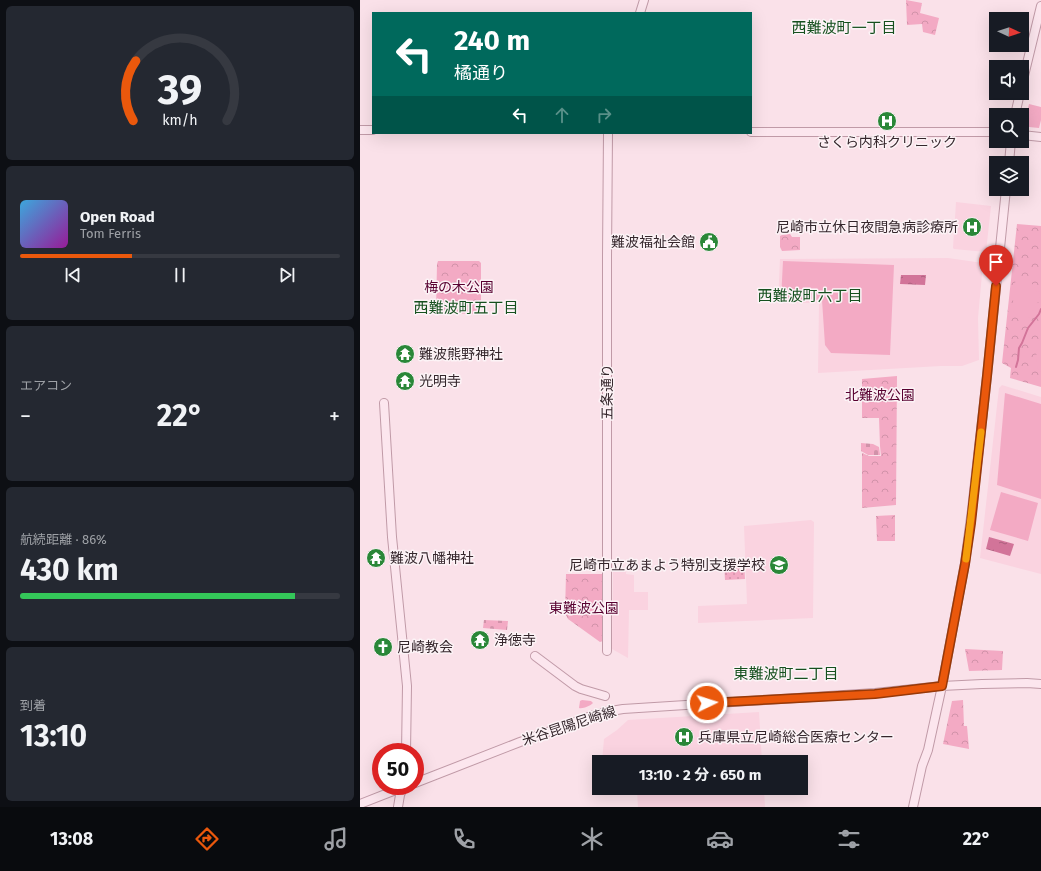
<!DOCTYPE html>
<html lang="ja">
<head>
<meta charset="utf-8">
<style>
	:root { --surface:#171b24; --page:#242831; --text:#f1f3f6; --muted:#9ea1a6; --line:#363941; --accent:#ea580c }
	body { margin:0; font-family:"Fira Sans","Noto Sans JP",sans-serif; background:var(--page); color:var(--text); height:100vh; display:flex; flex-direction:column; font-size:15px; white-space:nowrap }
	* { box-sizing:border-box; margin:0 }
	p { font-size:13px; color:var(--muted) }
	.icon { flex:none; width:22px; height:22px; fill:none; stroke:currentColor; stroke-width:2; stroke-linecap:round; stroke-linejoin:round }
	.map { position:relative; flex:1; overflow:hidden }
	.panel { display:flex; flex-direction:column; gap:6px; padding:6px; background:#0d0f14; width:360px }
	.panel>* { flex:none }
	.hud { position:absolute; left:12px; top:12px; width:380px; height:122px; border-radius:0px; box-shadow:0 4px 16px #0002; background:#00695c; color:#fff; overflow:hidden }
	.needle { width:26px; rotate:93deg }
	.tools { position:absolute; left:629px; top:12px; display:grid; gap:8px }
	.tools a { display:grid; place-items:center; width:40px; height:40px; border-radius:0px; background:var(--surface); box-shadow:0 4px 16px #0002; font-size:20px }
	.speed { position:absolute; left:12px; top:743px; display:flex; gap:8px; font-size:20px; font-weight:700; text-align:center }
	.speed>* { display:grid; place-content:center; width:52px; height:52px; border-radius:50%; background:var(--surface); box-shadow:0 4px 16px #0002; line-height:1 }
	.speed .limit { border:6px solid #d22; background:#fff; color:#111 }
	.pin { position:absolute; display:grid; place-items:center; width:34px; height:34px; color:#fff; margin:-41px -17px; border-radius:50% 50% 50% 0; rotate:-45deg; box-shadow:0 0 4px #0007 }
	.pin .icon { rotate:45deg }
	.me { position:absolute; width:44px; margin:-22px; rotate:86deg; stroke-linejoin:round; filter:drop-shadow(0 0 3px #0008) }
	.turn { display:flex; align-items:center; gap:14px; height:84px; padding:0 16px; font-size:18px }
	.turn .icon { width:52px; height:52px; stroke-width:2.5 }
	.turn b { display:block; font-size:28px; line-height:34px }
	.lanes { display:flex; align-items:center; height:38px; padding:0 16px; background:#0003; justify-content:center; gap:20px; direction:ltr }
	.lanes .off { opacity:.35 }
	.big { font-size:30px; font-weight:700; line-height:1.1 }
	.panel .card { flex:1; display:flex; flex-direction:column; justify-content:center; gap:6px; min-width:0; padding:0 14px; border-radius:6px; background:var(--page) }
	.panel .dial { align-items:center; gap:0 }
	.dial svg { height:104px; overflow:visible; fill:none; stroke:var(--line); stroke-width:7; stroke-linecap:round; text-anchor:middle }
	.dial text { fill:var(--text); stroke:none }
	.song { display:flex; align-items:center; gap:12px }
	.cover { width:48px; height:48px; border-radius:6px; background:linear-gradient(135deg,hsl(200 70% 55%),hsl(300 70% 35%)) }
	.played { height:4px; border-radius:2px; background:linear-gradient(90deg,var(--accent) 35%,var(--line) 35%) }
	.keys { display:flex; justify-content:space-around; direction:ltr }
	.heat { display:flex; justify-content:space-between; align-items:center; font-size:22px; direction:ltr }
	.charge { height:6px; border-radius:3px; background:linear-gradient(90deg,#34c759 86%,var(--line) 0) }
	.trip { position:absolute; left:232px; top:755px; width:216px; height:40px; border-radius:0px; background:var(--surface); box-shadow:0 4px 16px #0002; font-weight:700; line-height:40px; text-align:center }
	.dock { display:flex; height:64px; justify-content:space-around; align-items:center; background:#090b0e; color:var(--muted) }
	.dock .icon { width:28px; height:28px }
	.dock .selected { color:var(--accent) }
	.dock b { font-size:18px; color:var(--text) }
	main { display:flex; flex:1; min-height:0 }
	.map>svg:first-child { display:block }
	.built { fill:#fad3e0 }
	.grass { fill:url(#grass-dots) }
	.cemetery { fill:url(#cemetery-stones) }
	.park { fill:url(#park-crowns) }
	.garden { fill:#f3aac4 }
	.water { fill:url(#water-ripples) }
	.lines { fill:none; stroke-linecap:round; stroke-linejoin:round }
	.stream { stroke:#d27499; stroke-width:2 }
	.secondary-casing { stroke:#c09aa7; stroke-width:10 }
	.secondary { stroke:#fce6ee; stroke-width:8 }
	.route-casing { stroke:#983908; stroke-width:10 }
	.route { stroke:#ea580c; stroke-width:7 }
	.slow { stroke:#f59e0b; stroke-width:7 }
	.labels { text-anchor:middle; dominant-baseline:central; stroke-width:3; stroke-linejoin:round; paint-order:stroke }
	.poi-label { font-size:14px; fill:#35262c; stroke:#fcf3f6; text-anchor:start }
	.park-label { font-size:14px; fill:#580030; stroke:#fcf3f6 }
	.street-label { font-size:14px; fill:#35262c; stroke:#fcf3f6 }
	.neighbourhood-label { font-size:15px; fill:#15501e; stroke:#fcf3f6 }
</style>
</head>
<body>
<main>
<section class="panel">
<div class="card dial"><svg viewBox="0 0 100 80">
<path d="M14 69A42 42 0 1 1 86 69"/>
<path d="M14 69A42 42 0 0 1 16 23" stroke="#ea580c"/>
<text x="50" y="56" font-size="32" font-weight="700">39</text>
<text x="50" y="72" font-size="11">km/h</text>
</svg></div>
<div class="card">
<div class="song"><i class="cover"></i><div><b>Open Road</b><p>Tom Ferris</p></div></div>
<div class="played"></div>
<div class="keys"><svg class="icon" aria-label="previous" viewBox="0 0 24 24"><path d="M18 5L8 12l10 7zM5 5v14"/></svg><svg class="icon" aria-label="pause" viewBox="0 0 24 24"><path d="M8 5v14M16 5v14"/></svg><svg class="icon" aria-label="next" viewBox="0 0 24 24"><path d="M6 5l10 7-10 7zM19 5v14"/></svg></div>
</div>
<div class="card"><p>エアコン</p>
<div class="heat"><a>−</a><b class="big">22°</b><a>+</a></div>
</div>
<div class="card"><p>航続距離 · 86%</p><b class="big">430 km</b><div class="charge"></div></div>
<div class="card"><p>到着</p><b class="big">13:10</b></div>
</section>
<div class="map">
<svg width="681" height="807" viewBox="0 0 681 807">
	<defs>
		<pattern id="grass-dots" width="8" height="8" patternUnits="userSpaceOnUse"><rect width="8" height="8" fill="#f3aac4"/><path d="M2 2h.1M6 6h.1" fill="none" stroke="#d192a9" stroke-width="1.8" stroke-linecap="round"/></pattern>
		<pattern id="cemetery-stones" width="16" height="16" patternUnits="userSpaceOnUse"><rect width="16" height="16" fill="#f3aac4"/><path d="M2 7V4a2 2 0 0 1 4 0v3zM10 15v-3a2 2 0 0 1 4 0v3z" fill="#d192a9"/></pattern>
		<pattern id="park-crowns" width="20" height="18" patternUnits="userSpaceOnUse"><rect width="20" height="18" fill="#f3aac4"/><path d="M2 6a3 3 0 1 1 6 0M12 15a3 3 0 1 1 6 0" fill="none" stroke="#d192a9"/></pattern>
		<pattern id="water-ripples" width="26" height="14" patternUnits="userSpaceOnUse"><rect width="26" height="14" fill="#d27499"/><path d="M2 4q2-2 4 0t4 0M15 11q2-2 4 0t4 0" fill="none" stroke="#ab5f7d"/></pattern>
	</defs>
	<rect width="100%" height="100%" fill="#fae1e9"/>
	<path class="built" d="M596,202l35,4 -5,46 -32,-3 -1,-1z
		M588,258l35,5 -5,55 1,42 -17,6h-21l-123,7 1,-70h-41l2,-44z
		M642,385l39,12v177l-61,-16 19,-170z
		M451,520l3,2 -1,96 -115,5v-17l49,-2 -3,-78z
		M253,568l13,1v5l8,1v17h14v18h-19l-1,48 -16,-9z
		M399,712l3,50h-160l2,-23 13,-9 11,-10z
		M239,788h165l1,19h-127l-1,-16 -39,3z"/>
	<path class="grass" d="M384,561l1,18 -20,1 -1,-18z"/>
	<path class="cemetery" d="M501,443l12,1 6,3 1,8h-12l-7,-4z
		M124,620l24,1 -1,9 -24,-2z"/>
	<path class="park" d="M546,0l16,3 -2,10 19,5 -4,17 -12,-3 -1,-8 -15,1z
		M657,224l24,2v161l-31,-9 1,-10 -9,-5z
		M430,234l2,3h8v13l-18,1 -2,-4v-11l2,-1z
		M78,261h41l2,2v49l-2,2 -41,-1 -2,-2 1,-47z
		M537,376l-1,129 -34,3v-55l7,3h12l-1,-10 -1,-28h-17v-39z
		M535,515v26h-18l-1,-25z
		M206,574h36l1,67 -3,1 -32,-23 -3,-6z
		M605,649l38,2 -1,19 -33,1z
		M603,700l1,26h3l2,23 -26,-5 9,-43z"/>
	<path class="garden" d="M669,104l12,3v13l-2,8 -10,-1 -4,-7z
		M423,261l111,4 -4,90 -59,-2 -6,-8 -3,-45h-41z
		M656,276l18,9 2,6 4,1 -1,8 -12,21 -7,-3 -8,-8z
		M681,333v40c-9,-10 -3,-28 0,-40z
		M645,393l36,11v95l-44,-14z
		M641,492l37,11 -10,38 -38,-11z
		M222,700l9,1 2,2c-3,3 -10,6 -14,5l1,-7z"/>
	<path class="water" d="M541,275h25l-1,10 -25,-1z
		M629,537l25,7 -4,12 -24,-7z"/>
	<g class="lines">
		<path class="stream" d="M656,367l2,-7 1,-12 3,-5 6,-15 11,-14 2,-5"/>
		<g class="secondary-casing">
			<path id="secondary" d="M280,13l4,-13
				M662,84l19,-78
				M655,115l5,-22
				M0,130h13
				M391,132h245
				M662,135l19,2
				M649,163l2,-22
				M24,403l8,134 15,149 -1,66
				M247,651v-395l1,-123
				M175,656l40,30 6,3 24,7
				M55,783l105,-41 74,-27 11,-3 18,-3 252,-16 67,-7 40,-2 45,-1 14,1
				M0,804l46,-18
				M38,807l2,-12 4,-9
				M553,807l9,-41 6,-16 14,-64 23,-123 7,-53 15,-134 19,-187"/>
		</g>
		<use href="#secondary" class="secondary"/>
	</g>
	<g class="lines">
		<g class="route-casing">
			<path id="route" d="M347,703l168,-9 67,-8 23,-122 6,-41 16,-147 9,-90"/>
		</g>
		<use href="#route" class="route"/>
		<path class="slow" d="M606,559l15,-127"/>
	</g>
	<defs>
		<g id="hospital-disc" transform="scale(1)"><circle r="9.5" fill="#2a8738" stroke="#fcf3f6"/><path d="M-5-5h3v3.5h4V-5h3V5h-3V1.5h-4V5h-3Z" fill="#fff"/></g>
		<g id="civic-disc" transform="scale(1)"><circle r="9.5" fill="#2a8738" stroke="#fcf3f6"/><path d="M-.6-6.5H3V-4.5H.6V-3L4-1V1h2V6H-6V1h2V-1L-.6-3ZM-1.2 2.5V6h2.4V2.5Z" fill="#fff"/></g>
		<g id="temple-disc" transform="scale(1)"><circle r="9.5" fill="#2a8738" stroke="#fcf3f6"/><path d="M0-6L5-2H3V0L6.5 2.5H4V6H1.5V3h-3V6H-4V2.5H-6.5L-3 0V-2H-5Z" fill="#fff"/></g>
		<g id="school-disc" transform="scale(1)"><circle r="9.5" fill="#2a8738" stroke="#fcf3f6"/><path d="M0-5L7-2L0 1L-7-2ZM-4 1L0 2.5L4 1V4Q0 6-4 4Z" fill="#fff"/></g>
		<g id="church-disc" transform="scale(1)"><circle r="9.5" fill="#2a8738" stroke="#fcf3f6"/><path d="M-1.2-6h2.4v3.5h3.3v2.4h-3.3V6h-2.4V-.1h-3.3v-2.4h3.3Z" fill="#fff"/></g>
	</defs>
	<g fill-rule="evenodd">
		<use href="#hospital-disc" x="527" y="121"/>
		<use href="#hospital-disc" x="612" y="227"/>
		<use href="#civic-disc" x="349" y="242"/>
		<use href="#temple-disc" x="45" y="354"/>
		<use href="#temple-disc" x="45" y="381"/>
		<use href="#temple-disc" x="16" y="558"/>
		<use href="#school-disc" x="419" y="565"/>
		<use href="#temple-disc" x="120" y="640"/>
		<use href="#church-disc" x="23" y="647"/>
		<use href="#hospital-disc" x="324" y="737"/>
	</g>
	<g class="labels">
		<g class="poi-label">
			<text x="527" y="142" text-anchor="middle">さくら内科クリニック</text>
			<text x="598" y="227" text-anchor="end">尼崎市立休日夜間急病診療所</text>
			<text x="335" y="242" text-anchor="end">難波福祉会館</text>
			<text x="59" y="354">難波熊野神社</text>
			<text x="59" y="381">光明寺</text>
			<text x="30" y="558">難波八幡神社</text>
			<text x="405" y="565" text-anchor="end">尼崎市立あまよう特別支援学校</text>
			<text x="134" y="640">浄徳寺</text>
			<text x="37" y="647">尼崎教会</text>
			<text x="338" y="737">兵庫県立尼崎総合医療センター</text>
		</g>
		<g class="park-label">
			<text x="99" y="287">梅の木公園</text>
			<text x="520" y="395">北難波公園</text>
			<text x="224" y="608">東難波公園</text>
		</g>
		<g class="street-label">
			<text transform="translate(247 392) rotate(-90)">五条通り</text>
			<text transform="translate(209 726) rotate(-18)">米谷昆陽尼崎線</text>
		</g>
		<g class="neighbourhood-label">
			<text x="484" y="28">西難波町一丁目</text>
			<text x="450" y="296">西難波町六丁目</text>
			<text x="106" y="308">西難波町五丁目</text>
			<text x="426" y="674">東難波町二丁目</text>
		</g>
	</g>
</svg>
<div class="tools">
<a><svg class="needle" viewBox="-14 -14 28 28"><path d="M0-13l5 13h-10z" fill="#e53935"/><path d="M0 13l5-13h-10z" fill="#9ea1a6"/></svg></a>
<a><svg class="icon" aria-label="sound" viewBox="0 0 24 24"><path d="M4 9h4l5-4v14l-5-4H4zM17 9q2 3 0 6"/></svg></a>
<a><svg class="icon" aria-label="search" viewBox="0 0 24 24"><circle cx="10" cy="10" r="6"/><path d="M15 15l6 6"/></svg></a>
<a><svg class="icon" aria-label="layers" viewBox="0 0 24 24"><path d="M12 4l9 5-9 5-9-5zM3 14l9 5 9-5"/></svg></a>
</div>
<div class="speed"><div class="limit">50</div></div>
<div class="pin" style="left:636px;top:286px;background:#d93025"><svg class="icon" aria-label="arrive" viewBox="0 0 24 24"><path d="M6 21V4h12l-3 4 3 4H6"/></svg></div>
<svg class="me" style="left:347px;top:703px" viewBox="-20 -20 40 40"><circle r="17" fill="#ea580c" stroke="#fff" stroke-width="3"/><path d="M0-11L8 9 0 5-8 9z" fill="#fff"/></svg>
<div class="trip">13:10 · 2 分 · 650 m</div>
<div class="hud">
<div class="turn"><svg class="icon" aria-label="left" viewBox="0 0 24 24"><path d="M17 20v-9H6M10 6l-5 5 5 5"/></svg><div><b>240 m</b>橘通り</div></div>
<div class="lanes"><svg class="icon" aria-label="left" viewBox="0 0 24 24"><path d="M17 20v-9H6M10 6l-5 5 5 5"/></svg><svg class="icon off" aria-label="ahead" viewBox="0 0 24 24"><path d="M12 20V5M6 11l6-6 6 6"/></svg><svg class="icon off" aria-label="right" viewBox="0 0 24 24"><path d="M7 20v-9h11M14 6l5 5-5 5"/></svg></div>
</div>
</div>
</main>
<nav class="dock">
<b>13:08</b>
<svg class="icon selected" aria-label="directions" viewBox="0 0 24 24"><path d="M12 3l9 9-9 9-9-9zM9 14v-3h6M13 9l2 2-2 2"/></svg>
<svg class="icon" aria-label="music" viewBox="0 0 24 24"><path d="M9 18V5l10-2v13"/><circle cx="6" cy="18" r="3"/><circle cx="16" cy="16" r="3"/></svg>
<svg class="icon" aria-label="phone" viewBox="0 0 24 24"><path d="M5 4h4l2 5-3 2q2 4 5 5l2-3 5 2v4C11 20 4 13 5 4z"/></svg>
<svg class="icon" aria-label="climate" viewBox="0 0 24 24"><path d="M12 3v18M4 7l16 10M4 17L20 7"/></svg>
<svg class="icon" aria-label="car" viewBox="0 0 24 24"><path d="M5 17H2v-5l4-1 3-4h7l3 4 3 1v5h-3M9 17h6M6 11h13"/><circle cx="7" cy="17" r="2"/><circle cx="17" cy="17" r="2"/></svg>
<svg class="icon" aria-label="filters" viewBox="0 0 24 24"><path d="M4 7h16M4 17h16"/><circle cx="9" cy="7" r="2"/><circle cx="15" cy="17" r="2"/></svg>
<b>22°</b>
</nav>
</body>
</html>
